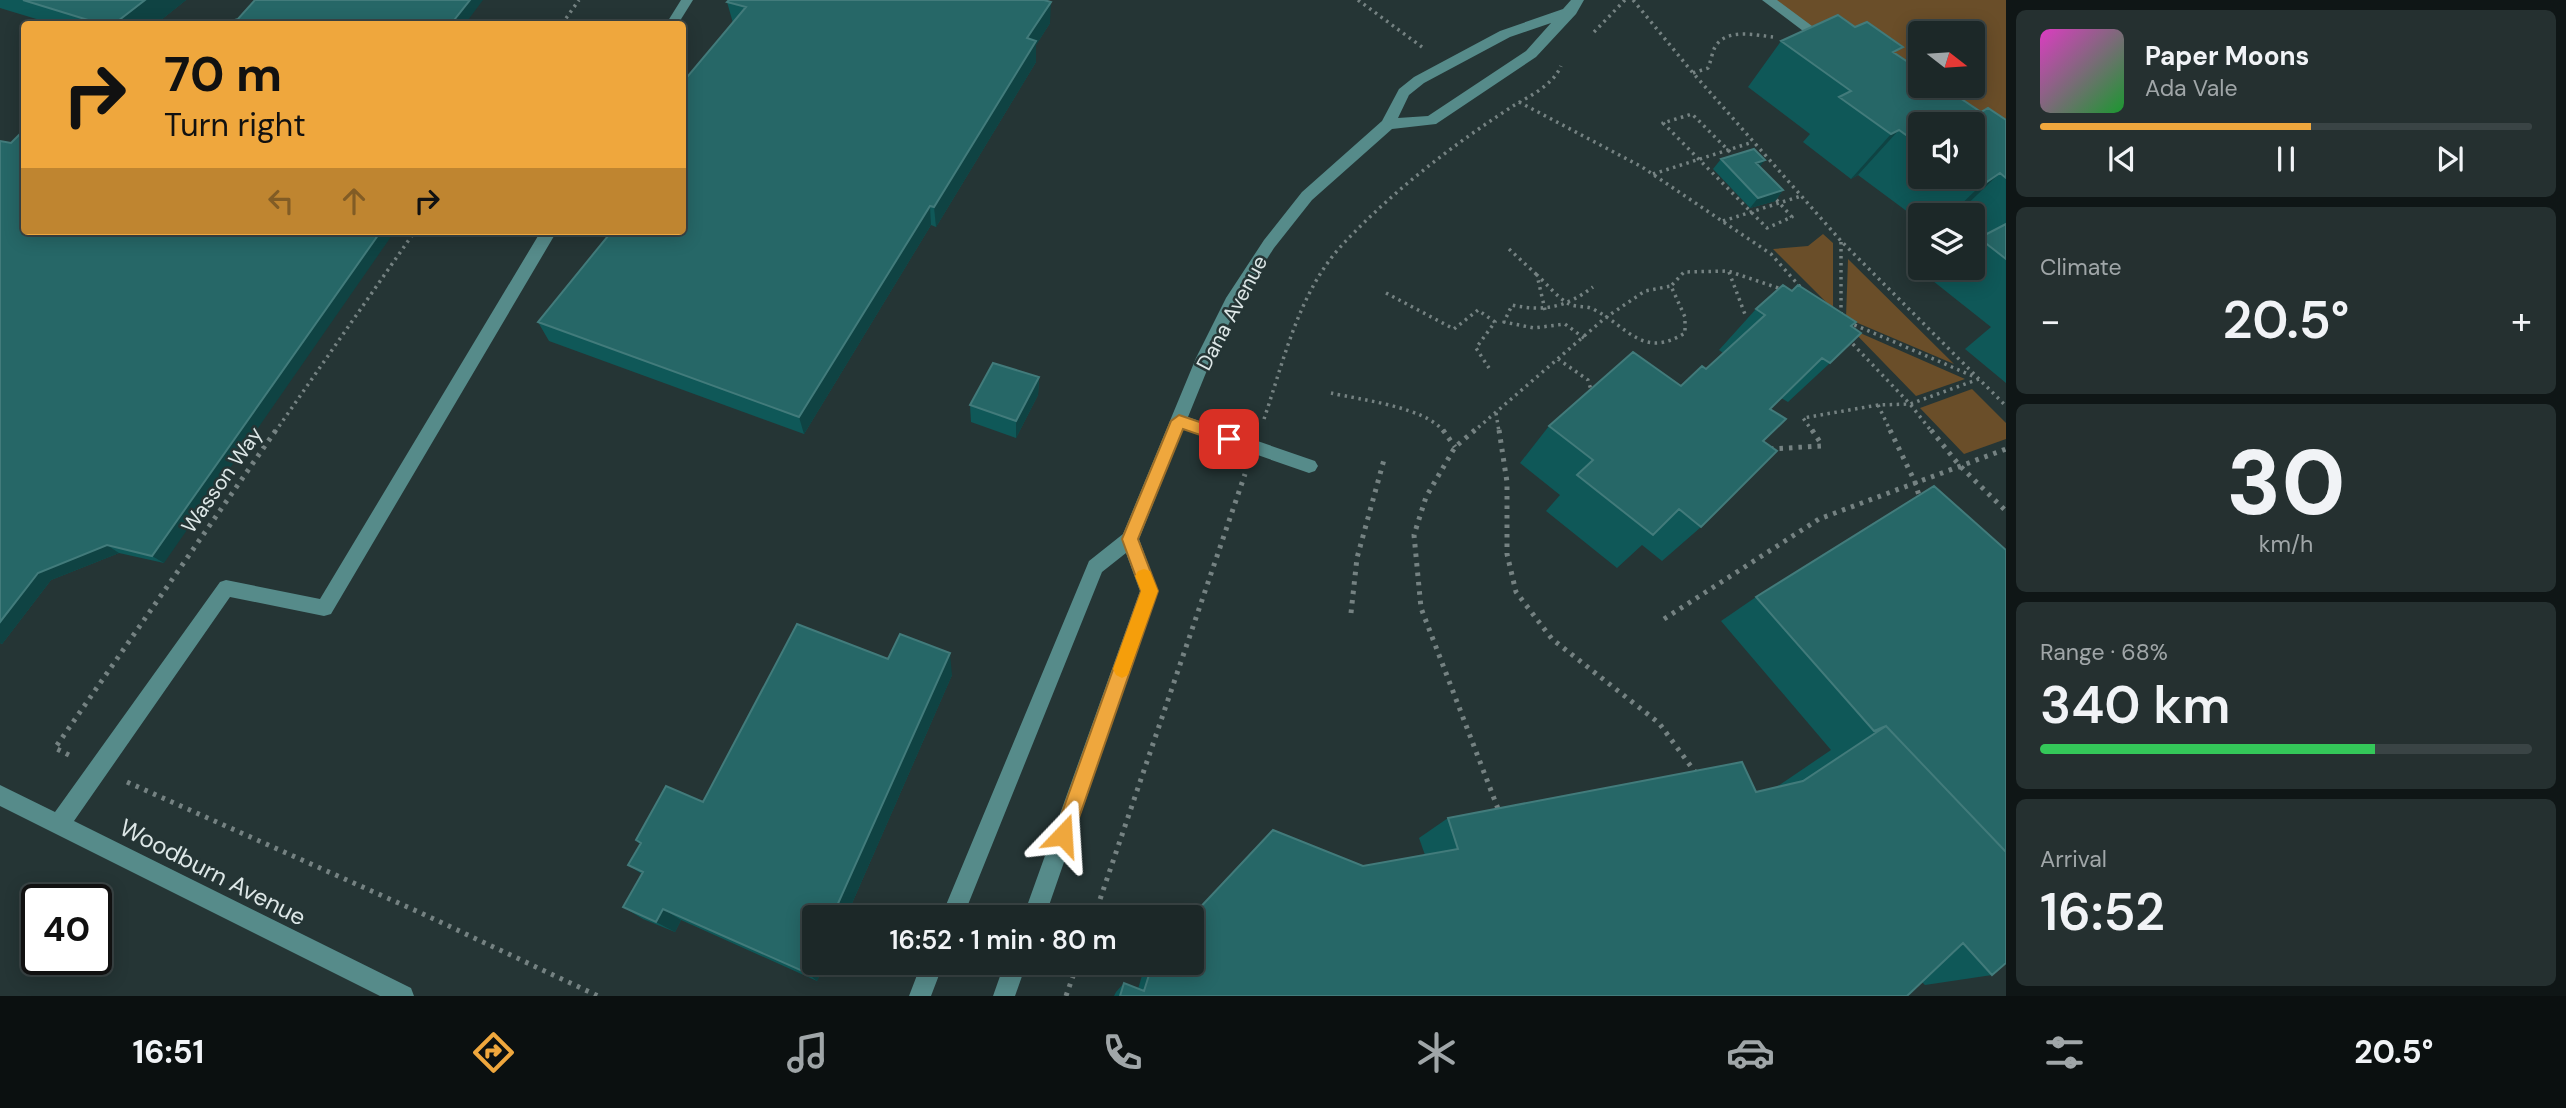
<!DOCTYPE html>
<html lang="en">
<head>
<meta charset="utf-8">
<style>
	:root { --surface:#1c2828; --page:#253030; --text:#f1f3f6; --muted:#a0a6a8; --line:#3a4445; --accent:#efa73d }
	body { margin:0; font-family:"DM Sans",sans-serif; background:var(--page); color:var(--text); height:100vh; display:flex; flex-direction:column; font-size:26px; white-space:nowrap }
	* { box-sizing:border-box; margin:0 }
	p { font-size:23px; color:var(--muted) }
	.icon { flex:none; width:38px; height:38px; fill:none; stroke:currentColor; stroke-width:2; stroke-linecap:round; stroke-linejoin:round }
	.map { position:relative; flex:1; overflow:hidden }
	.sheet { display:flex; flex-direction:column; gap:10px; padding:10px; background:#0f1616; width:560px }
	.sheet>* { flex:none }
	.banner { position:absolute; left:21px; top:21px; width:665px; height:214px; border-radius:7px; box-shadow:0 4px 18px #0003,0 0 0 2px var(--line); background:#efa73d; color:#111; overflow:hidden }
	.needle { width:46px; rotate:107deg }
	.fabs { position:absolute; left:1908px; top:21px; display:grid; gap:14px }
	.fabs a { display:grid; place-items:center; width:77px; height:77px; border-radius:7px; background:var(--surface); box-shadow:0 4px 18px #0003,0 0 0 2px var(--line); font-size:35px }
	.speed { position:absolute; left:21px; top:884px; display:flex; gap:14px; font-size:35px; font-weight:700; text-align:center }
	.speed>* { display:grid; place-content:center; width:91px; height:91px; border-radius:50%; background:var(--surface); box-shadow:0 4px 18px #0003,0 0 0 2px var(--line); line-height:1 }
	.speed .limit { border:4px solid #111; border-radius:10px; background:#fff; color:#111 }
	.pin { position:absolute; display:grid; place-items:center; width:60px; height:60px; color:#fff; margin:-30px; border-radius:14px; box-shadow:0 4px 10px #0006 }
	.me { position:absolute; width:77px; margin:-38px; rotate:20deg; stroke-linejoin:round; filter:drop-shadow(0 0 5px #0008) }
	.turn { display:flex; align-items:center; gap:24px; height:147px; padding:0 28px; font-size:32px }
	.turn .icon { width:91px; height:91px; stroke-width:2.5 }
	.turn b { display:block; font-size:49px; line-height:60px }
	.lanes { display:flex; align-items:center; height:66px; padding:0 28px; background:#0003; justify-content:center; gap:35px; direction:ltr }
	.lanes .off { opacity:.35 }
	.big { font-size:52px; font-weight:600; line-height:1.1 }
	.sheet .card { flex:1; display:flex; flex-direction:column; justify-content:center; gap:10px; min-width:0; padding:0 24px; border-radius:10px; background:var(--page) }
	.sheet .dial { align-items:center; gap:0 }
	.dial b { font-size:91px; line-height:1 }
	.song { display:flex; align-items:center; gap:21px }
	.cover { width:84px; height:84px; border-radius:10px; background:linear-gradient(135deg,hsl(310 70% 55%),hsl(130 70% 35%)) }
	.played { height:7px; border-radius:4px; background:linear-gradient(90deg,var(--accent) 55%,var(--line) 55%) }
	.keys { display:flex; justify-content:space-around; direction:ltr }
	.heat { display:flex; justify-content:space-between; align-items:center; font-size:38px; direction:ltr }
	.charge { height:10px; border-radius:5px; background:linear-gradient(90deg,#34c759 68%,var(--line) 0) }
	.trip { position:absolute; left:802px; top:905px; width:402px; height:70px; border-radius:7px; background:var(--surface); box-shadow:0 4px 18px #0003,0 0 0 2px var(--line); font-weight:600; line-height:70px; text-align:center }
	.tab-bar { display:flex; height:112px; justify-content:space-around; align-items:center; background:#0b1010; color:var(--muted) }
	.tab-bar .icon { width:49px; height:49px }
	.tab-bar .current { color:var(--accent) }
	.tab-bar b { font-size:32px; color:var(--text) }
	main { display:flex; flex:1; min-height:0 }
	.map>svg:first-child { display:block }
	.green { fill:#6a4e29; fill-rule:evenodd }
	.lines { fill:none; stroke-linecap:round; stroke-linejoin:round }
	.path-far1 { stroke:#758282; stroke-width:3.5; stroke-dasharray:2.5 4.5; stroke-linecap:butt }
	.path { stroke:#758282; stroke-width:5; stroke-dasharray:3.5 6; stroke-linecap:butt }
	.minor { fill:#568b8a; fill-rule:evenodd }
	.wall { fill:#0f5858; fill-rule:evenodd }
	.shaded-wall { fill:#0f4343 }
	.building { fill:#266767; stroke:#427b7b; stroke-width:2 }
	.route { fill:#efa73d; stroke:#9b6d28; stroke-width:2 }
	.slow { fill:#f59e0b }
	.labels { text-anchor:middle; dominant-baseline:central; stroke-width:5; stroke-linejoin:round; paint-order:stroke }
	.street-label { font-size:21px; fill:#dde7e7; stroke:#253535 }
	.near-street-label { font-size:24px; fill:#dde7e7; stroke:#253535 }
</style>
</head>
<body>
<main>
<div class="map">
<svg width="2006" height="996" viewBox="0 0 2006 996">
	<rect width="100%" height="100%" fill="#253535"/>
	<path class="green" d="M1768,0h238v172l-34,-48zM1920,33h52v53h-52z
		M1823,234l10,9v66l-60,-60 35,-3z
		M1848,259l106,105 -108,-46z
		M1851,329l114,50 -49,17z
		M1972,389l34,34v16l-42,15 -44,-46z"/>
	<g class="lines">
		<path class="path-far1" d="M1358,0l64,47
			M1633,0l60,73 148,168 165,165
			M562,24l17,-24
			M1594,32l31,-32
			M1693,73l15,-5c3,-7 4,-15 7,-21 11,-19 40,-12 58,-10
			M1519,102l123,65 129,87 31,35
			M1735,157l-43,-43 -29,9 104,105 25,-11 -18,-20
			M1653,174l100,-32
			M1723,221l78,-25
			M1841,242v75
			M1509,249l28,26
			M1729,272l17,45
			M1386,293l68,36 24,-19 17,12 -19,26 13,20
			M1545,310l-8,-35c10,9 21,23 32,29 8,4 18,1 26,6 34,18 48,49 90,23v-16l-14,-31 13,-14 44,-1 56,19
			M1848,322l127,55
			M1584,338l-19,-14 -31,4 -30,-6 8,-17c33,7 54,2 81,-18
			M1848,339l62,65 22,28
			M1558,359l30,21 4,13
			M1331,393c30,7 95,14 113,39
			M1878,405l13,27
			M1496,413l3,19
			M1264,419c20,-59 35,-128 79,-175 50,-53 108,-98 170,-138 17,-10 40,-21 48,-40
			M275,432l140,-201
			M1473,432l132,-114 40,-27 26,-5
			M1813,432l-10,-14 75,-13 32,-1 69,-25"/>
		<path class="path" d="M1443,430l12,17
			M1475,430l-20,17 -29,50 -12,38 7,73 79,206
			M1499,430l8,52v72l9,38 36,47 107,84 39,53
			M1812,430l10,15
			M1890,430l25,52 5,17
			M1931,430l28,35 47,46
			M1770,449l51,-3
			M1351,613l6,-55 28,-102
			M1664,619l155,-100 187,-70
			M69,755l-14,-7 221,-318
			M127,782l294,131 177,83
			M1094,917l151,-443
			M1066,996l12,-34"/>
		<path class="minor" d="M681,0h12l-15,24h-12z
			M1571,0h13l-8,14 -40,43 -100,67 -44,5 -80,71 -38,48 -34,53 -28,57 -24,59 127,44 3,5 -3,5 -6,2 -126,-44 -44,110 19,52 -113,326h-22l117,-326 -14,-38 -24,19 -139,345h-22l148,-356 34,-27 73,-176 30,-60 38,-58 38,-48 80,-71 17,-32 15,-12 86,-46 63,-22zM1551,23l-25,28 -98,65 -30,2 11,-23 15,-12 86,-46z
			M1762,0h15l58,43 -7,4 -5,-1z
			M541,231h16l-226,383 -7,2 -94,-19 -156,224 337,167 3,8h-34l-380,-190v-21l55,27 165,-230 6,-2 94,19z
			M922,962h22l-13,34h-22z
			M1005,962h22l-12,34h-22z"/>
	</g>
	<path class="wall" d="M0,0h186l-30,24h-103l-53,-16z
		M727,2l323,21 -14,22v17l-100,165 -5,-2 -127,209 -255,-93 -11,-19 144,-91 51,-208z
		M1855,27l126,85 25,8v263l-41,-34 26,-22 -58,-46 14,-13h25v-23l9,-8 -9,-6v-16h-52v6l-62,-46 -7,4 -48,-37 7,-8 -62,-47 33,-46zM1920,124l52,53h-52z
		M0,141l11,2 153,420 -45,-10 -68,27 -49,64 -2,-1z
		M1721,159l39,8 23,23 -8,11 -25,7 -37,-39z
		M1756,309l95,18 -21,36 -42,39 -7,-4 -11,11 -7,32 -62,86 -39,34 -20,-16 -25,23 -71,-57 14,-16 -40,-32 29,-37 132,-40 25,-17 17,-16 -4,-3z
		M1039,377l-1,18 -22,43 -45,-16 -1,-17z
		M1934,486l58,489 -67,10 -3,-3 -15,14h-793l2,-4 8,-9 14,6 8,-27h46v-45h-30l9,-11 22,9 170,-49 62,-11 -6,-17 29,-20 308,-26 19,-4 56,-38 -110,-129 35,-24z
		M888,659l64,16 -106,242h-32v45h12l-9,19 -136,-61 -6,12 -32,-13 -20,-12 19,-33 -14,-9 12,-21 -4,-4 67,-38z"/>
	<path class="shaded-wall" d="M145,0h41l-30,24h-42z
		M470,0h13l-18,24h-13z
		M1051,2l-1,21 -14,22v17l-100,165 -2,-20 93,-169z
		M1899,130l-41,45 -7,4 40,-45z
		M1765,160l-8,11 -1,-8z
		M2000,173l-44,42h-6l28,-27z
		M1783,190l-8,11 -25,7 8,-10z
		M930,206l1,19 -127,209 -5,-17z
		M381,231h14l-231,332 -12,-7z
		M1039,377l-1,18 -22,43v-17z
		M107,545l12,8 -68,27 -49,64 -2,-1v-21l38,-49z
		M950,653l2,22 -106,242h-14z
		M663,909l18,11 -6,12 -19,-10z
		M814,957v5h12l-9,19 -10,-8z"/>
	<path class="building" d="M23,0h122l-31,24h-13z
		M255,0h215l-19,24h3h-232l16,-5z
		M729,0h315l7,2 -24,36 9,3 -102,166 -4,-1 -131,211 -261,-95 74,-91h70v-148l64,-76 -19,-5z
		M1838,15l17,12 12,-5 36,25 -10,5 27,18v16h22l39,26 7,-4 18,12v58l-6,-5 -22,15 -15,-11h9v-53h-52v21l-21,-15 -8,4 -52,-37 12,-6 -70,-50z
		M24,130v101h357l-229,325 -45,-11 -69,28 -38,49v-481l11,2z
		M1754,149l11,11 -9,3 27,27 -25,8 -37,-39z
		M2006,224v35l-27,-21z
		M1783,285l9,6 6,-6 58,37 -5,4 10,7 -31,30 -8,-5 -52,51 16,10 -23,22 14,10 -76,76 -22,-18 -26,26 -76,-60 16,-15 -44,-34 84,-74 48,34 21,-20 4,3 59,-54 -9,-6z
		M993,363l46,14 -23,44 -46,-16z
		M1934,486l72,64v302l-120,-126 -12,5 -118,-134z
		M797,624l91,35 12,-25 50,19 -118,264h-18v40l-7,16 -144,-64 -7,13 -33,-15 20,-35 -15,-7 13,-22 -5,-3 30,-54 37,16z
		M1886,726l120,126v111l-14,12 -29,-32 -56,53h-787l4,-13 20,8 9,-29h39v-45h-25l4,-11 22,9 80,-85 90,36 95,-17 -10,-31 294,-56 14,30 47,-11z"/>
	<path class="route" d="M1179,415l56,19 2,5 -8,6 -46,-16 -45,110 20,52 -85,244 -3,7 -7,2 -7,-2 -2,-7 87,-244 -19,-52 49,-118z"/>
	<path class="slow" d="M1144,569l6,2 8,20 -28,78 -2,6 -6,3 -6,-3 -3,-6 28,-78 -6,-15 3,-5z"/>
	<g class="labels">
		<g class="street-label">
			<text transform="translate(1232 313) rotate(-62)">Dana Avenue</text>
			<text transform="translate(222 480) rotate(-55)">Wasson Way</text>
		</g>
		<g class="near-street-label">
			<text transform="translate(213 872) rotate(27)">Woodburn Avenue</text>
		</g>
	</g>
</svg>
<div class="fabs">
<a><svg class="needle" viewBox="-14 -14 28 28"><path d="M0-13l5 13h-10z" fill="#e53935"/><path d="M0 13l5-13h-10z" fill="#a0a6a8"/></svg></a>
<a><svg class="icon" aria-label="sound" viewBox="0 0 24 24"><path d="M4 9h4l5-4v14l-5-4H4zM17 9q2 3 0 6"/></svg></a>
<a><svg class="icon" aria-label="layers" viewBox="0 0 24 24"><path d="M12 4l9 5-9 5-9-5zM3 14l9 5 9-5"/></svg></a>
</div>
<div class="speed"><div class="limit">40</div></div>
<div class="pin" style="left:1229px;top:439px;background:#d93025"><svg class="icon" aria-label="arrive" viewBox="0 0 24 24"><path d="M6 21V4h12l-3 4 3 4H6"/></svg></div>
<svg class="me" style="left:1063px;top:835px" viewBox="-20 -20 40 40"><path d="M0-17L14 15 0 8-14 15z" fill="#efa73d" stroke="#fff" stroke-width="4"/></svg>
<div class="trip">16:52 · 1 min · 80 m</div>
<div class="banner">
<div class="turn"><svg class="icon" aria-label="right" viewBox="0 0 24 24"><path d="M7 20v-9h11M14 6l5 5-5 5"/></svg><div><b>70 m</b>Turn right</div></div>
<div class="lanes"><svg class="icon off" aria-label="left" viewBox="0 0 24 24"><path d="M17 20v-9H6M10 6l-5 5 5 5"/></svg><svg class="icon off" aria-label="ahead" viewBox="0 0 24 24"><path d="M12 20V5M6 11l6-6 6 6"/></svg><svg class="icon" aria-label="right" viewBox="0 0 24 24"><path d="M7 20v-9h11M14 6l5 5-5 5"/></svg></div>
</div>
</div>
<section class="sheet">
<div class="card">
<div class="song"><i class="cover"></i><div><b>Paper Moons</b><p>Ada Vale</p></div></div>
<div class="played"></div>
<div class="keys"><svg class="icon" aria-label="previous" viewBox="0 0 24 24"><path d="M18 5L8 12l10 7zM5 5v14"/></svg><svg class="icon" aria-label="pause" viewBox="0 0 24 24"><path d="M8 5v14M16 5v14"/></svg><svg class="icon" aria-label="next" viewBox="0 0 24 24"><path d="M6 5l10 7-10 7zM19 5v14"/></svg></div>
</div>
<div class="card"><p>Climate</p>
<div class="heat"><a>−</a><b class="big">20.5°</b><a>+</a></div>
</div>
<div class="card dial"><b>30</b><p>km/h</p></div>
<div class="card"><p>Range · 68%</p><b class="big">340 km</b><div class="charge"></div></div>
<div class="card"><p>Arrival</p><b class="big">16:52</b></div>
</section>
</main>
<nav class="tab-bar">
<b>16:51</b>
<svg class="icon current" aria-label="directions" viewBox="0 0 24 24"><path d="M12 3l9 9-9 9-9-9zM9 14v-3h6M13 9l2 2-2 2"/></svg>
<svg class="icon" aria-label="music" viewBox="0 0 24 24"><path d="M9 18V5l10-2v13"/><circle cx="6" cy="18" r="3"/><circle cx="16" cy="16" r="3"/></svg>
<svg class="icon" aria-label="phone" viewBox="0 0 24 24"><path d="M5 4h4l2 5-3 2q2 4 5 5l2-3 5 2v4C11 20 4 13 5 4z"/></svg>
<svg class="icon" aria-label="climate" viewBox="0 0 24 24"><path d="M12 3v18M4 7l16 10M4 17L20 7"/></svg>
<svg class="icon" aria-label="car" viewBox="0 0 24 24"><path d="M5 17H2v-5l4-1 3-4h7l3 4 3 1v5h-3M9 17h6M6 11h13"/><circle cx="7" cy="17" r="2"/><circle cx="17" cy="17" r="2"/></svg>
<svg class="icon" aria-label="filters" viewBox="0 0 24 24"><path d="M4 7h16M4 17h16"/><circle cx="9" cy="7" r="2"/><circle cx="15" cy="17" r="2"/></svg>
<b>20.5°</b>
</nav>
</body>
</html>
